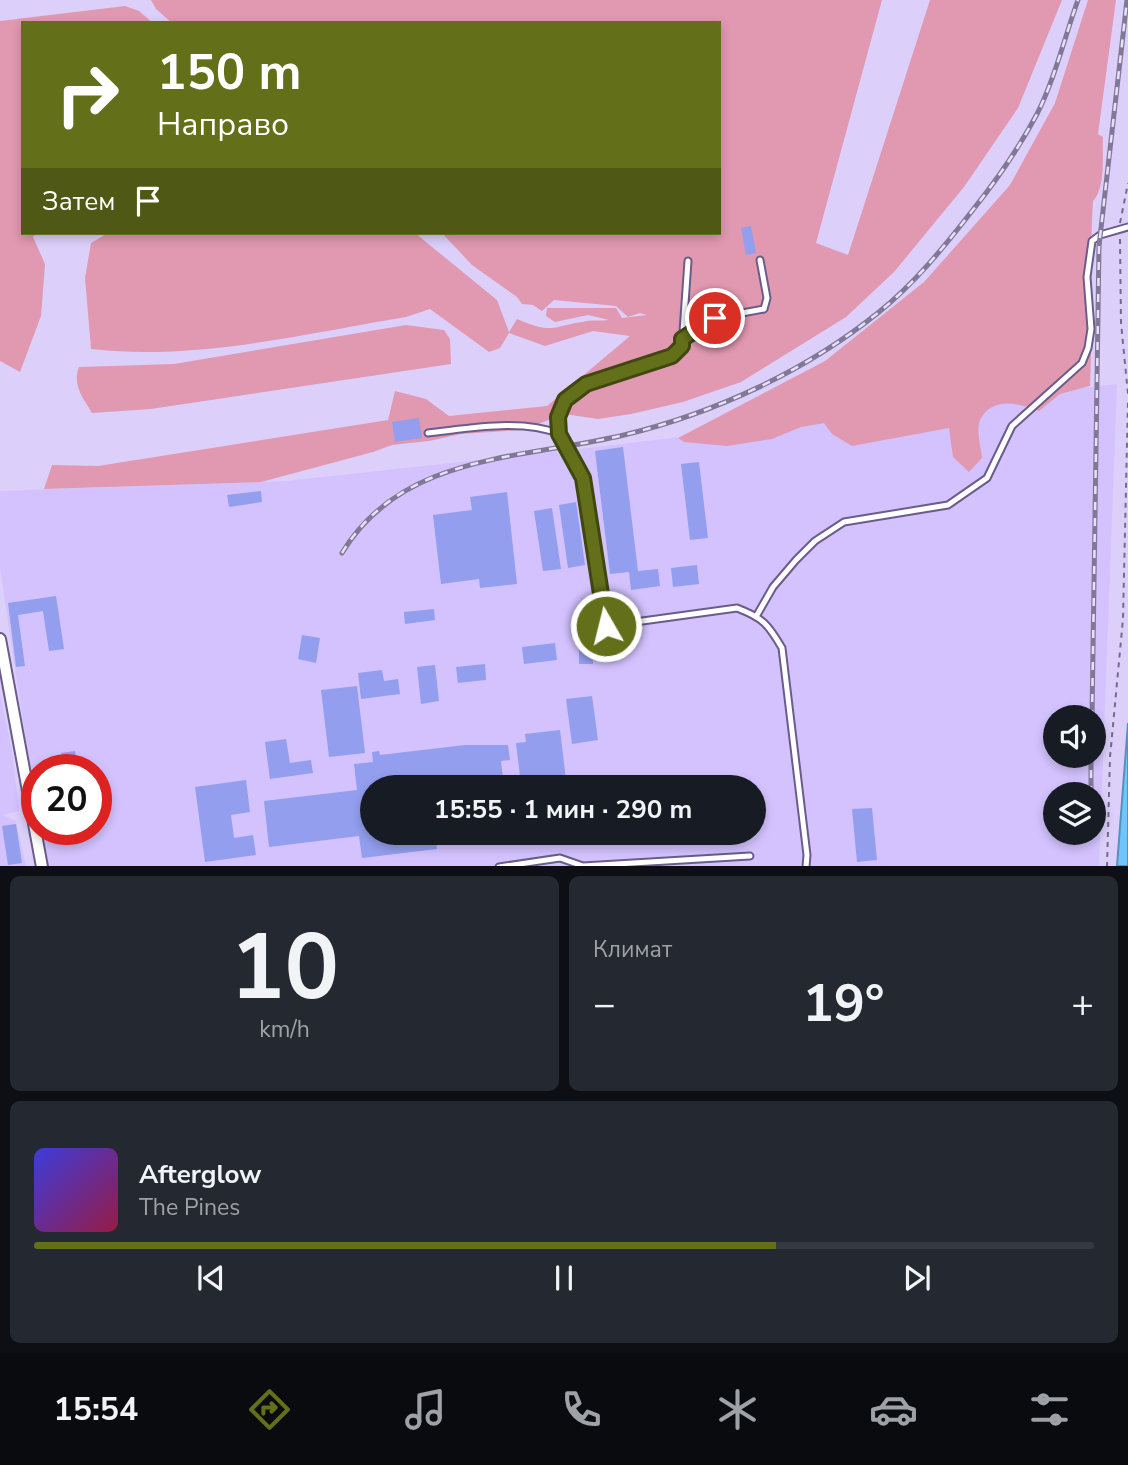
<!DOCTYPE html>
<html lang="ru">
<head>
<meta charset="utf-8">
<style>
	:root { --surface:#171b24; --page:#242831; --text:#f1f3f6; --muted:#9ea1a6; --line:#363941; --accent:#636f19 }
	body { margin:0; font-family:"Nunito Sans",sans-serif; background:var(--page); color:var(--text); height:100vh; display:flex; flex-direction:column; font-size:26px; white-space:nowrap }
	* { box-sizing:border-box; margin:0 }
	p { font-size:23px; color:var(--muted) }
	.icon { flex:none; width:38px; height:38px; fill:none; stroke:currentColor; stroke-width:2; stroke-linecap:round; stroke-linejoin:round }
	.map { position:relative; height:866px; overflow:hidden }
	.details { display:flex; flex-direction:column; gap:10px; padding:10px; background:#0d0f14; flex:1 }
	.details>* { flex:none }
	.hud { position:absolute; left:21px; top:21px; width:700px; height:214px; border-radius:0px; box-shadow:0 4px 10px #0003; background:#636f19; color:#fff; overflow:hidden }
	.controls { position:absolute; left:1043px; top:705px; display:grid; gap:14px }
	.controls a { display:grid; place-items:center; width:63px; height:63px; border-radius:50%; background:var(--surface); box-shadow:0 4px 10px #0003; font-size:35px }
	.speed { position:absolute; left:21px; top:754px; display:flex; gap:14px; font-size:35px; font-weight:700; text-align:center }
	.speed>* { display:grid; place-content:center; width:91px; height:91px; border-radius:50%; background:var(--surface); box-shadow:0 4px 10px #0003; line-height:1 }
	.speed .limit { border:10px solid #d22; background:#fff; color:#111 }
	.pin { position:absolute; display:grid; place-items:center; width:60px; height:60px; color:#fff; margin:-30px; border:4px solid #fff; border-radius:50%; box-shadow:0 2px 7px #0007 }
	.me { position:absolute; width:77px; margin:-38px; rotate:352deg; stroke-linejoin:round; filter:drop-shadow(0 0 5px #0008) }
	.turn { display:flex; align-items:center; gap:24px; height:147px; padding:0 21px; font-size:32px }
	.turn .icon { width:91px; height:91px; stroke-width:2.5 }
	.turn b { display:block; font-size:49px; line-height:60px }
	.then { display:flex; align-items:center; height:66px; padding:0 21px; background:#0003; gap:14px; font-size:26px }
	.big { font-size:52px; font-weight:700; line-height:1.1 }
	.details .widget { flex:1; display:flex; flex-direction:column; justify-content:center; gap:10px; min-width:0; padding:0 24px; border-radius:10px; background:var(--page) }
	.details .dial { align-items:center; gap:0 }
	.dial b { font-size:91px; line-height:1 }
	.song { display:flex; align-items:center; gap:21px }
	.cover { width:84px; height:84px; border-radius:10px; background:linear-gradient(135deg,hsl(240 70% 55%),hsl(340 70% 35%)) }
	.played { height:7px; border-radius:4px; background:linear-gradient(90deg,var(--accent) 70%,var(--line) 70%) }
	.keys { display:flex; justify-content:space-around; direction:ltr }
	.heat { display:flex; justify-content:space-between; align-items:center; font-size:38px; direction:ltr }
	.details .tiles { flex:1; display:grid; gap:10px; grid-template-columns:1fr 1fr }
	.widget:last-child { grid-column:span 2 }
	.trip { position:absolute; left:360px; top:775px; width:406px; height:70px; border-radius:35px; background:var(--surface); box-shadow:0 4px 10px #0003; font-weight:700; line-height:70px; text-align:center }
	.menu { display:flex; height:112px; justify-content:space-around; align-items:center; background:#090b0e; color:var(--muted) }
	.menu .icon { width:49px; height:49px }
	.menu .current { color:var(--accent) }
	.menu b { font-size:32px; color:var(--text) }
	.map>svg:first-child { display:block }
	.built { fill:#d3c2fe; fill-rule:evenodd }
	.green { fill:#e198b1 }
	.water { fill:#6dc7fe; stroke:#5592be; stroke-width:2 }
	.building { fill:#939eee }
	.lines { fill:none; stroke-linecap:round; stroke-linejoin:round }
	.service-casing { stroke:#6a5c8b; stroke-width:9 }
	.minor-casing { stroke:#6a5c8b; stroke-width:14 }
	.path { stroke:#746b89; stroke-width:2; stroke-dasharray:5 5; stroke-linecap:butt }
	.service { stroke:#fff; stroke-width:5 }
	.minor { stroke:#fff; stroke-width:10 }
	.rail-casing { stroke:#817898; stroke-width:5 }
	.rail { stroke:#e7e1f7; stroke-width:2.5; stroke-dasharray:8; stroke-linecap:butt }
	.route-casing { stroke:#404810; stroke-width:18 }
	.route { stroke:#636f19; stroke-width:12 }
</style>
</head>
<body>
<div class="map">
<svg width="1128" height="867" viewBox="0 0 1128 867">
	<rect width="100%" height="100%" fill="#dcd0fb"/>
	<path class="built" d="M1117,384l-18,482h-1054l-6,-36h57v-60h-59v45l-37,-247v-77l286,-10 294,-32zM1055,718h39v38h-39zM373,788h381v45h-381zM1055,794h39v39h-39z
		M0,693l12,58 7,60 -16,4 13,6 10,45h-26z"/>
	<path class="green" d="M151,0h731l-66,243 32,12 82,-255h132l-44,108 -54,79 -70,85 -48,45 -105,65 -58,20 -52,12 -33,5 -34,-5 -41,16 -62,4 -32,7 -37,4 -19,7 -112,30 -217,7 8,-24 46,1 290,-46 7,-29 31,8 23,17 98,-10 83,-70 -37,-5 -48,15 -36,-13 -9,15 -11,4 -59,-43 -24,8c-103,17 -210,44 -315,32l-6,-71 6,-35 17,-10h307l82,67 12,32 8,-13c36,16 36,7 70,2 7,-1 15,0 22,-1l-21,-5 -33,7 -9,-6 1,-8h69l6,10 25,-3 -7,-2 -12,4 -12,-11 -62,-6 -12,11 -9,-6 -11,-1 -5,-7 -45,-32 -30,-32h277v-210h-547l-16,-14z
		M1088,0h28l-18,134 5,3c-1,18 3,51 -10,64 -4,62 0,123 -3,185l-30,8 -21,17c-18,-7 -45,-15 -58,7 -6,10 0,29 1,40l-13,14 -16,-15 -4,-29 -97,18 -20,-12 -8,-11 -23,4 -29,12 -45,7 -43,-4 -6,-4 147,-77 99,-79 86,-97 45,-82z
		M125,6l14,5 14,12h-130v210h14l-4,4 12,27 -4,52 -21,56 -20,-11v-340z
		M406,325l38,5 6,9 1,25 -300,45 -59,4c-9,-15 -20,-28 -13,-46l95,-3z"/>
	<path class="water" d="M1128,723v143h-11z"/>
	<path class="building" d="M751,226l5,27 -10,2 -5,-27z
		M419,418l3,20 -27,4 -3,-20z
		M623,447l15,124 20,-2 2,17 -29,4 -2,-18 -19,2 -15,-123z
		M699,462l9,76 -18,2 -9,-76z
		M261,491l1,11 -33,5 -2,-12z
		M507,492l10,92 -37,4 -1,-9 -38,5 -8,-69 39,-5 -2,-13z
		M576,502l9,63 -17,3 -9,-63z
		M552,508l9,61 -18,2 -9,-60z
		M697,565l2,19 -26,3 -2,-19z
		M56,596l8,53 -15,2 -6,-40 -25,4 7,51 -9,1 -8,-64z
		M434,609l1,11 -30,4 -1,-12z
		M613,633l3,24 -15,2 -3,-24z
		M302,635l18,3 -4,25 -18,-4z
		M592,642l1,22h-14v-21z
		M555,643l2,17 -33,4 -2,-17z
		M485,664l1,16 -28,3 -2,-16z
		M435,665l4,36 -18,3 -4,-37z
		M382,670l2,11 14,-2 2,15 -39,5 -3,-26z
		M357,686l8,67 -36,4 -8,-67z
		M592,696l6,44 -26,4 -6,-45z
		M560,730l7,58h-194v45h62l2,16 -75,9 -3,-22 -90,11 -5,-46 93,-11 -3,-26 19,-2 -1,-10 7,-1 1,4 85,-10h43l2,15 -9,1 2,17 17,-2 -4,-33 10,-1 -1,-8z
		M286,739l4,24 21,-3 2,13 -43,6 -5,-37z
		M75,751l3,19h-21l-1,-10h6l-1,-7z
		M246,780l4,32 -19,3 3,23 19,-3 3,20 -51,7 -10,-75z
		M872,808l5,52 -20,2 -5,-53z
		M16,824l6,39 -14,2 -6,-39z
		M519,833h37v2l-37,4z"/>
	<g class="lines">
		<g class="service-casing">
			<path id="service" d="M682,339l33,-21 49,-9 3,-11 -7,-38
				M428,433c39,-4 94,-15 131,1l24,44 23,148 131,-18c26,10 31,16 45,40l25,207 -1,12
				M559,434c-1,-12 -1,-21 5,-31 14,-25 81,-39 108,-47l10,-10 6,-85
				M757,615l16,-28 23,-27 19,-19 29,-19 104,-17 39,-27 25,-52 70,-63 6,-15 3,-19 -4,-52 5,-36 8,-6 28,-8
				M499,867l61,-9 23,8 167,-10"/>
		</g>
		<g class="minor-casing">
			<path id="minor" d="M0,639l42,228"/>
		</g>
		<path class="path" d="M1120,223l8,-40
			M1120,239l1,84 7,71
			M1107,867l3,-110 13,-138 5,-219"/>
		<use href="#service" class="service"/>
		<use href="#minor" class="minor"/>
		<g class="rail-casing">
			<path id="rail" d="M342,553c60,-100 182,-94 282,-118 91,-22 182,-64 255,-123 36,-29 65,-65 93,-101 24,-30 47,-63 65,-97 17,-33 28,-78 41,-114
				M1092,718l7,-472 28,-246
				M1091,794v-38"/>
		</g>
		<use href="#rail" class="rail"/>
	</g>
	<g class="lines">
		<g class="route-casing">
			<path id="route" d="M606,626l-23,-148 -24,-44 -1,-17 7,-17 21,-16 86,-28 10,-10v-7l33,-21"/>
		</g>
		<use href="#route" class="route"/>
	</g>
</svg>
<div class="controls">
<a><svg class="icon" aria-label="sound" viewBox="0 0 24 24"><path d="M4 9h4l5-4v14l-5-4H4zM17 9q2 3 0 6"/></svg></a>
<a><svg class="icon" aria-label="layers" viewBox="0 0 24 24"><path d="M12 4l9 5-9 5-9-5zM3 14l9 5 9-5"/></svg></a>
</div>
<div class="speed"><div class="limit">20</div></div>
<div class="pin" style="left:715px;top:318px;background:#d93025"><svg class="icon" aria-label="arrive" viewBox="0 0 24 24"><path d="M6 21V4h12l-3 4 3 4H6"/></svg></div>
<svg class="me" style="left:606px;top:626px" viewBox="-20 -20 40 40"><circle r="17" fill="#636f19" stroke="#fff" stroke-width="3"/><path d="M0-11L8 9 0 5-8 9z" fill="#fff"/></svg>
<div class="trip">15:55 · 1 мин · 290 m</div>
<div class="hud">
<div class="turn"><svg class="icon" aria-label="right" viewBox="0 0 24 24"><path d="M7 20v-9h11M14 6l5 5-5 5"/></svg><div><b>150 m</b>Направо</div></div>
<div class="then">Затем<svg class="icon" aria-label="arrive" viewBox="0 0 24 24"><path d="M6 21V4h12l-3 4 3 4H6"/></svg></div>
</div>
</div>
<section class="details">
<div class="tiles">
<div class="widget dial"><b>10</b><p>km/h</p></div>
<div class="widget"><p>Климат</p>
<div class="heat"><a>−</a><b class="big">19°</b><a>+</a></div>
</div>
<div class="widget">
<div class="song"><i class="cover"></i><div><b>Afterglow</b><p>The Pines</p></div></div>
<div class="played"></div>
<div class="keys"><svg class="icon" aria-label="previous" viewBox="0 0 24 24"><path d="M18 5L8 12l10 7zM5 5v14"/></svg><svg class="icon" aria-label="pause" viewBox="0 0 24 24"><path d="M8 5v14M16 5v14"/></svg><svg class="icon" aria-label="next" viewBox="0 0 24 24"><path d="M6 5l10 7-10 7zM19 5v14"/></svg></div>
</div>
</div>
</section>
<nav class="menu">
<b>15:54</b>
<svg class="icon current" aria-label="directions" viewBox="0 0 24 24"><path d="M12 3l9 9-9 9-9-9zM9 14v-3h6M13 9l2 2-2 2"/></svg>
<svg class="icon" aria-label="music" viewBox="0 0 24 24"><path d="M9 18V5l10-2v13"/><circle cx="6" cy="18" r="3"/><circle cx="16" cy="16" r="3"/></svg>
<svg class="icon" aria-label="phone" viewBox="0 0 24 24"><path d="M5 4h4l2 5-3 2q2 4 5 5l2-3 5 2v4C11 20 4 13 5 4z"/></svg>
<svg class="icon" aria-label="climate" viewBox="0 0 24 24"><path d="M12 3v18M4 7l16 10M4 17L20 7"/></svg>
<svg class="icon" aria-label="car" viewBox="0 0 24 24"><path d="M5 17H2v-5l4-1 3-4h7l3 4 3 1v5h-3M9 17h6M6 11h13"/><circle cx="7" cy="17" r="2"/><circle cx="17" cy="17" r="2"/></svg>
<svg class="icon" aria-label="filters" viewBox="0 0 24 24"><path d="M4 7h16M4 17h16"/><circle cx="9" cy="7" r="2"/><circle cx="15" cy="17" r="2"/></svg>
</nav>
</body>
</html>
